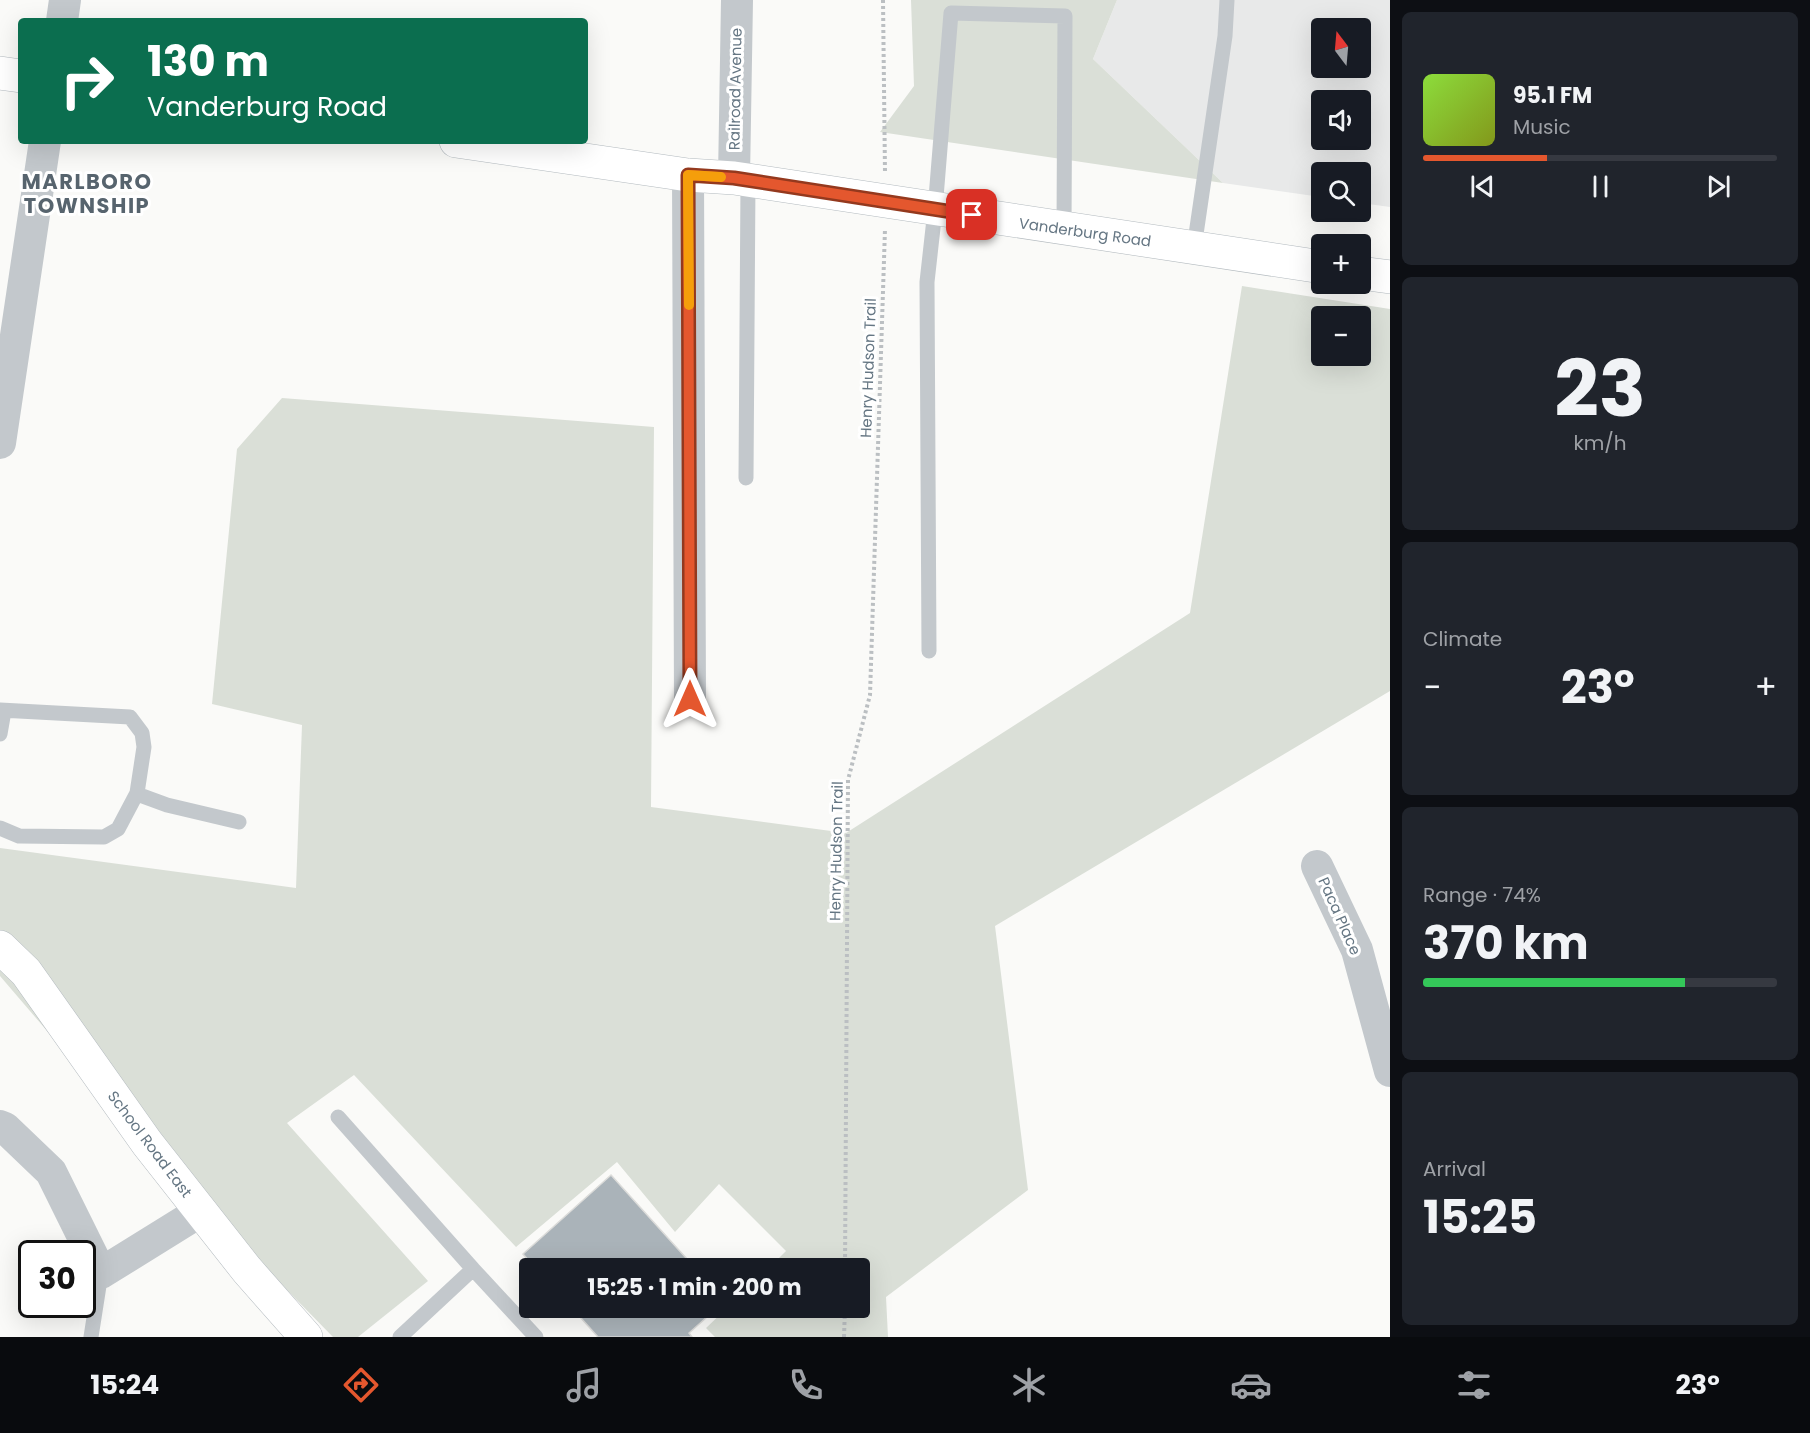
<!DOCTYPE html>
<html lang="en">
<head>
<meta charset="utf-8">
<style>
	:root { --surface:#171b24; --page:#20242c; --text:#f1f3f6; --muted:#9ea1a6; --line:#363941; --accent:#e4572e }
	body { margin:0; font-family:Poppins,sans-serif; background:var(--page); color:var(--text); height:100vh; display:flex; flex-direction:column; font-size:22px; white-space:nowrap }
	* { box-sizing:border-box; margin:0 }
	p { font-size:20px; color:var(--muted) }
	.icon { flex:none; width:33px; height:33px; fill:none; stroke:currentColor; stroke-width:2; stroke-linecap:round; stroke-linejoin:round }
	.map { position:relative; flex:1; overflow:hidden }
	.side { display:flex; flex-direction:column; gap:12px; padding:12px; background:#0d0f14; width:420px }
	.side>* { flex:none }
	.top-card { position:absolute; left:18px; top:18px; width:570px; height:126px; border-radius:6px; box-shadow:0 6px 24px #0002; background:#0b6e4f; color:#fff; overflow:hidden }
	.needle { width:39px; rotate:344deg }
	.buttons { position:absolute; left:1311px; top:18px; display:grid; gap:12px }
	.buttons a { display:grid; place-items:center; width:60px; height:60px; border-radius:6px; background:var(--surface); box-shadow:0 6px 24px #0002; font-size:30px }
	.speed { position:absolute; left:18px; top:1240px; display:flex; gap:12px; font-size:30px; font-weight:700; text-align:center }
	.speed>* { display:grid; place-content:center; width:78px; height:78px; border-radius:50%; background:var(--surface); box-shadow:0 6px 24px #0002; line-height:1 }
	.speed .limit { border:3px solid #111; border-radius:9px; background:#fff; color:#111 }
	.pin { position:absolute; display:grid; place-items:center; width:51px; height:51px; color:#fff; margin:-26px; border-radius:12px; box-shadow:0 3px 9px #0006 }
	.me { position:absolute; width:66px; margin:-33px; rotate:0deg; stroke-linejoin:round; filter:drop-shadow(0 0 4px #0008) }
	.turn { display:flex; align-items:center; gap:21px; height:126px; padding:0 30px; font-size:27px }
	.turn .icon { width:78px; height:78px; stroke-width:2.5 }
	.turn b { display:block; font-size:42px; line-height:51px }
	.big { font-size:45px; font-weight:700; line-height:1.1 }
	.side .card { flex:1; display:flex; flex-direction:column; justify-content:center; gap:9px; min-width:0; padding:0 21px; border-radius:9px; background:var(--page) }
	.side .dial { align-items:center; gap:0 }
	.dial b { font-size:78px; line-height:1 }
	.song { display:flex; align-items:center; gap:18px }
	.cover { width:72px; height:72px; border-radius:9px; background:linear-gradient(135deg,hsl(90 70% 55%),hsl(70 70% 35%)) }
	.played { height:6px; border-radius:3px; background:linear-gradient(90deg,var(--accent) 35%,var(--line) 35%) }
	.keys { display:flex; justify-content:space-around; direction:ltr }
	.heat { display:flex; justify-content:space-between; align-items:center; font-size:33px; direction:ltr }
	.charge { height:9px; border-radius:4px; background:linear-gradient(90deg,#34c759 74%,var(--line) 0) }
	.trip { position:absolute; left:519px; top:1258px; width:351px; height:60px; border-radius:6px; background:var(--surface); box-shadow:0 6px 24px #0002; font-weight:700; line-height:60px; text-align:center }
	.tabs { display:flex; height:96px; justify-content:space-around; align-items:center; background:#090b0e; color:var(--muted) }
	.tabs .icon { width:42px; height:42px }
	.tabs .on { color:var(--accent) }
	.tabs b { font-size:27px; color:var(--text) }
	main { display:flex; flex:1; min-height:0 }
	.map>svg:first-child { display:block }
	.built { fill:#e8e9e9; fill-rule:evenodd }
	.green { fill:#dadfd7; fill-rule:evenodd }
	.building { fill:#aab3b9; stroke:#dcdcda; stroke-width:1.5 }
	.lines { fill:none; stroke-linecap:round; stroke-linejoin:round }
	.secondary-casing { stroke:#b3babf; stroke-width:34 }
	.path { stroke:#bbbfc2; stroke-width:4; stroke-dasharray:3 3; stroke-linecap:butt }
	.lane { stroke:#c3c8cc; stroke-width:15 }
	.street { stroke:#c3c8cc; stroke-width:32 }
	.secondary { stroke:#fff; stroke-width:33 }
	.route-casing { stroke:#94391e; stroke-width:15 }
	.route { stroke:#e4572e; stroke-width:10 }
	.slow { stroke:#f59e0b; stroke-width:10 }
	.labels { text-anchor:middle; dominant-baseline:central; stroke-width:6; stroke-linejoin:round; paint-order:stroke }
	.street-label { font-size:15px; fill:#657683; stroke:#fff }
	.district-label { font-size:21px; font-weight:bold; letter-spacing:1.5px; fill:#57646e; stroke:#fff }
</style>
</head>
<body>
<main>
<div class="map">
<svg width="1390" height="1337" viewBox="0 0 1390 1337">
	<rect width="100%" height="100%" fill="#fafaf8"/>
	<path class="built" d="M1117,0h273v207l-29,-4 -1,-31h-38l-1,25 -98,-14 -130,-124zM1322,28h38v40h-38zM1322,100h38v40h-38z"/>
	<path class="green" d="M911,0h206l-24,59 130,124 -343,-51 34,-46z
		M1242,286l148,23v382l-395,235 33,264 -142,107 2,40h-173l-9,-9 21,-20h133v-39h-92l18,-18 -67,-67 -44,48 -58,-70 -101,85 -162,-172 -67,48 141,158 -70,56h-25l-190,-194 -143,-167v-128l296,40 6,-163 -90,-21 25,-255 45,-51 372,29 -3,380 195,26 344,-220zM1322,316h38v40h-38z"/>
	<path class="building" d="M611,1175l85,94h-160l-13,-15z
		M572,1308h145l-28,25 3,4h-94z"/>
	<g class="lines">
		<g class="secondary-casing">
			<path id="secondary" d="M0,73l21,3
				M456,141l232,34 46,3 588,89
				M1360,273l30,4
				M0,947l26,25 121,171 100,127 59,67"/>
		</g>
		<path class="path" d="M883,0l2,173
			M845,1269l3,-489 22,-85 15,-466
			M844,1337l1,-29"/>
		<path class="lane" d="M1194,248l31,-212 2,-36
			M746,478l2,-297
			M929,651l-2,-369 8,-72 16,-197 114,3 -1,213
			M0,710l130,7 12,16 2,14 -7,46 -19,36 -14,8 -85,-1 -19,-8
			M0,734l4,-23
			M137,794l30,11 72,17
			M338,1117l135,152
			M91,1337l10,-64
			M400,1337l73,-68 63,68"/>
		<path class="street" d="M62,21l3,-21
			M688,175l2,524
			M734,178l3,-178
			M0,443l45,-302
			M1317,866l40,84 33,121
			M0,1126l5,2 46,44 50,101 100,-62"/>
		<use href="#secondary" class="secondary"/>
	</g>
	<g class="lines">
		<g class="route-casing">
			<path id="route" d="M690,699l-2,-524 46,3 238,37"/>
		</g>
		<use href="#route" class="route"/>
		<path class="slow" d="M689,305l-1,-130 33,2"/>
	</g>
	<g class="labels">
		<g class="street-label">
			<text transform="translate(735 89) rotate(-89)">Railroad Avenue</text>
			<text transform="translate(1085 232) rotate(8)">Vanderburg Road</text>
			<text transform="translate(868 368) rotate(-88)">Henry Hudson Trail</text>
			<text transform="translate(836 851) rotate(-89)">Henry Hudson Trail</text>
			<text transform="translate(1340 916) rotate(66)">Paca Place</text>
			<text transform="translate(150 1144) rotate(53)">School Road East</text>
		</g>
		<g class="district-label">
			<text x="87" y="181">MARLBORO<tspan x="87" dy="24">TOWNSHIP</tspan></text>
		</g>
	</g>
</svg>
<div class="buttons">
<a><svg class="needle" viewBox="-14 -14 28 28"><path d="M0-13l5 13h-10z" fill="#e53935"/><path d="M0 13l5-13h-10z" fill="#9ea1a6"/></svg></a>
<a><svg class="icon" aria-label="sound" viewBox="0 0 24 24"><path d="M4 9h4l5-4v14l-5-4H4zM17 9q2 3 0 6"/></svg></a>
<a><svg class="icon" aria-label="search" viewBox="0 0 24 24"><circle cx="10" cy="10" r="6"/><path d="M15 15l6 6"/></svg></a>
<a>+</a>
<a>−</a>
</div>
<div class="speed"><div class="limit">30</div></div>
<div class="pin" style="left:972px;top:215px;background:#d93025"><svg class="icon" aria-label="arrive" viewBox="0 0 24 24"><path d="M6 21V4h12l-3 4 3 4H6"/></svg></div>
<svg class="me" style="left:690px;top:699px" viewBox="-20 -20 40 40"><path d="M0-17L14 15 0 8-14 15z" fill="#e4572e" stroke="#fff" stroke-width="4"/></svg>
<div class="trip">15:25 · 1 min · 200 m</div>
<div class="top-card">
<div class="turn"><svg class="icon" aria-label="right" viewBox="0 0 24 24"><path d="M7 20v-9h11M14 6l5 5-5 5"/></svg><div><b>130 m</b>Vanderburg Road</div></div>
</div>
</div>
<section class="side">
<div class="card">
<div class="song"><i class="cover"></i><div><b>95.1 FM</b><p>Music</p></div></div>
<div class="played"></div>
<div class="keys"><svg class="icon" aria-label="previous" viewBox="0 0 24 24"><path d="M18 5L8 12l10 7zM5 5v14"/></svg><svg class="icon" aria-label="pause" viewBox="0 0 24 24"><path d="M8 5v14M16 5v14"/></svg><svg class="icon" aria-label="next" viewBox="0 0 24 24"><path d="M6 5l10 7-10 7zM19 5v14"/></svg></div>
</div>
<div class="card dial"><b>23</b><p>km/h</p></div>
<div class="card"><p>Climate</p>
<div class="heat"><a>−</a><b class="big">23°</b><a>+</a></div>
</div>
<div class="card"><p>Range · 74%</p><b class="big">370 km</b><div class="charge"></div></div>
<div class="card"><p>Arrival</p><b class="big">15:25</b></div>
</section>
</main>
<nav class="tabs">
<b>15:24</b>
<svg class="icon on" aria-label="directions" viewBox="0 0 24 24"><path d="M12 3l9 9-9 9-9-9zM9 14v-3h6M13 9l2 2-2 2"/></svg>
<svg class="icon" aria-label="music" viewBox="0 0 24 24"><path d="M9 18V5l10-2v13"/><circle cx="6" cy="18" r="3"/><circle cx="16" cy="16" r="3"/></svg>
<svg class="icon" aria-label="phone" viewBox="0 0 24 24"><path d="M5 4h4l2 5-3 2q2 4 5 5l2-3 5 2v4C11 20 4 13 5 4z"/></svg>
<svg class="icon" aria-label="climate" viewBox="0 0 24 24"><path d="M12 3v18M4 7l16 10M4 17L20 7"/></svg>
<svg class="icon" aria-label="car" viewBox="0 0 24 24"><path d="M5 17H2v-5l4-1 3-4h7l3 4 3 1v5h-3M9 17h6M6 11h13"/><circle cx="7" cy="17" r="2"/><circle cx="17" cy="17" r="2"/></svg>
<svg class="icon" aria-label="filters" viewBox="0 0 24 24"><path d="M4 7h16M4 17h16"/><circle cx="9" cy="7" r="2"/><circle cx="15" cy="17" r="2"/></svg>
<b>23°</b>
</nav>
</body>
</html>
